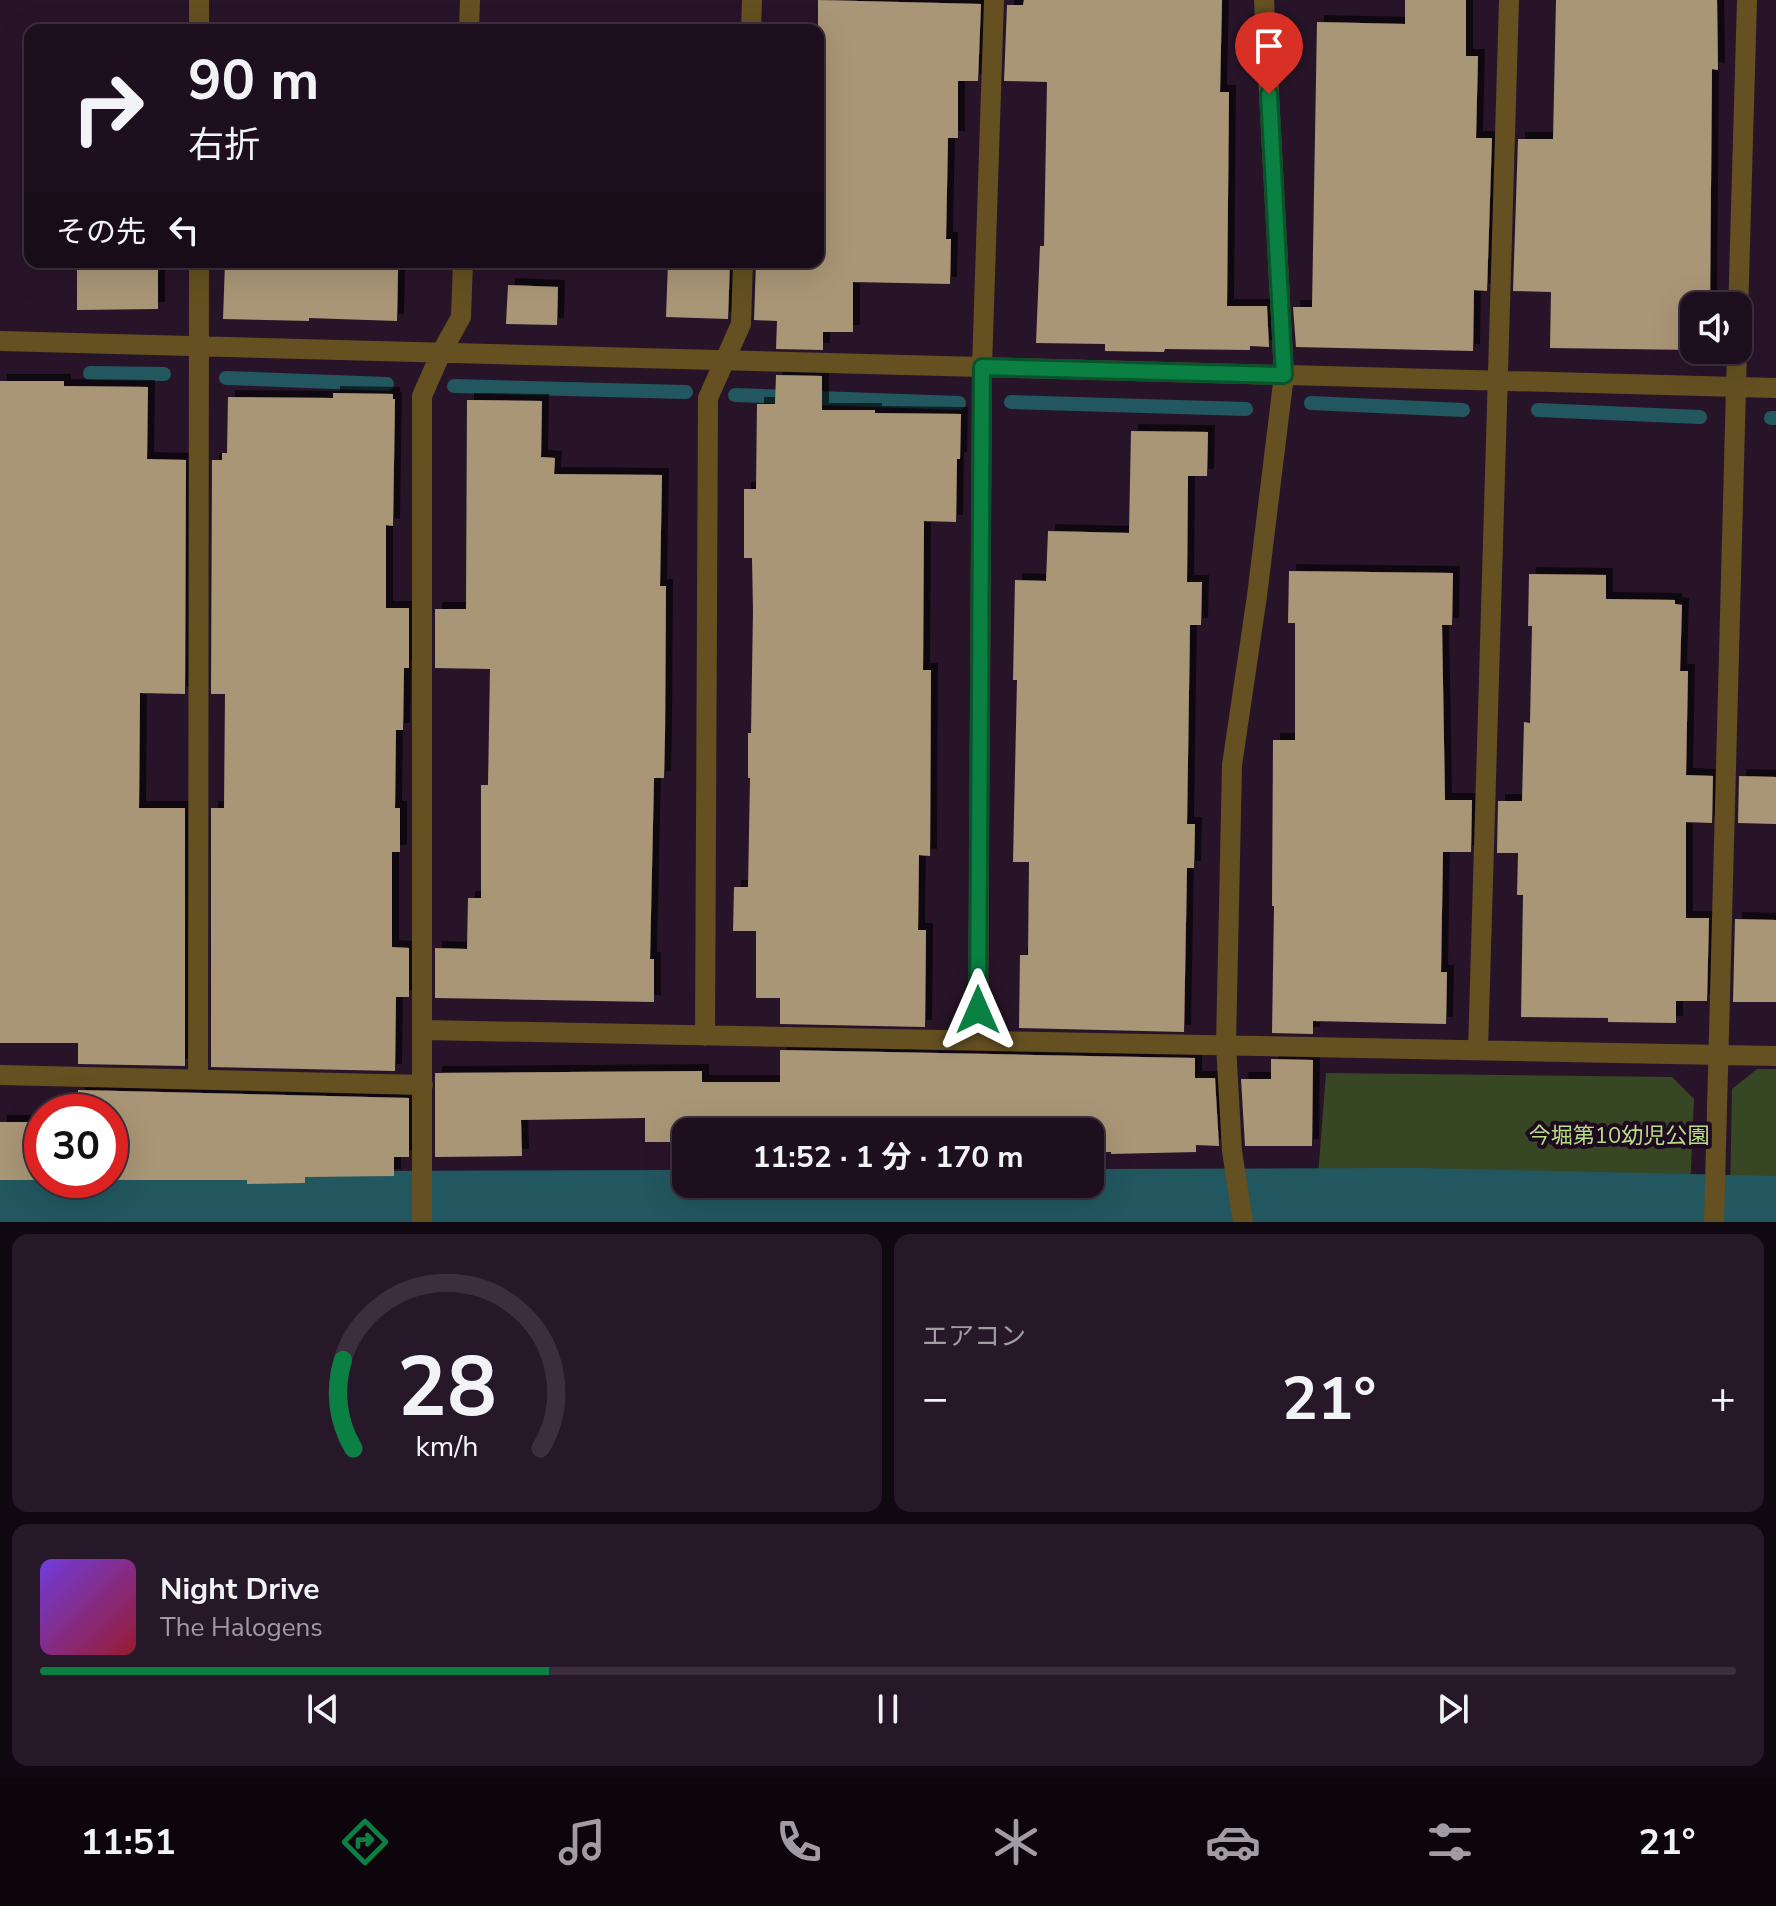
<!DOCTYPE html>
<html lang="ja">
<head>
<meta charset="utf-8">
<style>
	:root { --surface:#1e0f1f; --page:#261828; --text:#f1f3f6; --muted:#a19ca4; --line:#3c2f3d; --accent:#0b8043 }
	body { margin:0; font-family:"Nunito Sans","Noto Sans JP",sans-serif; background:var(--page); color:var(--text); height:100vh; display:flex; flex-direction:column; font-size:30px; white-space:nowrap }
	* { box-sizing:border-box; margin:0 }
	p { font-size:26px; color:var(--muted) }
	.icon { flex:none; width:44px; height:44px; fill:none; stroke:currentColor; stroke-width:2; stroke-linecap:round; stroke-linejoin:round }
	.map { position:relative; height:1222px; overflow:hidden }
	.side { display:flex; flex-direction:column; gap:12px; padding:12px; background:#100811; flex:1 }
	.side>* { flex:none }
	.banner { position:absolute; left:24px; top:24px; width:800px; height:244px; border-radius:16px; box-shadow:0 8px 32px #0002,0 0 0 2px var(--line); background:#1e0f1f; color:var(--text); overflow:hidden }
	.buttons { position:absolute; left:1680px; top:292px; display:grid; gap:16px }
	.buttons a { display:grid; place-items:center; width:72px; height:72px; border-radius:16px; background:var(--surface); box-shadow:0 8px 32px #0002,0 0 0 2px var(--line); font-size:40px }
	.speed { position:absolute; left:24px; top:1094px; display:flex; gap:16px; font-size:40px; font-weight:700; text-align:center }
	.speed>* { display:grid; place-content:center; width:104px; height:104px; border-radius:50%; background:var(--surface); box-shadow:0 8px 32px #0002,0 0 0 2px var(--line); line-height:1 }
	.speed .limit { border:12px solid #d22; background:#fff; color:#111 }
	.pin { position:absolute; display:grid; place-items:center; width:68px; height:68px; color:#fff; margin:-82px -34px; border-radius:50% 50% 50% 0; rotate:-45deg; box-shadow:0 0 8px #0007 }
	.pin .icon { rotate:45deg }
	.me { position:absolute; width:88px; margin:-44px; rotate:0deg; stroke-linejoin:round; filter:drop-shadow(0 0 6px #0008) }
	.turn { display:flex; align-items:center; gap:28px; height:168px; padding:0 32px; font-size:36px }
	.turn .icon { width:104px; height:104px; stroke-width:2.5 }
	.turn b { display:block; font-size:56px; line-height:68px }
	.then { display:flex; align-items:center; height:76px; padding:0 32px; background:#0003; gap:16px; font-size:30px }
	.big { font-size:60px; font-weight:700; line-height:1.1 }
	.side .tile { flex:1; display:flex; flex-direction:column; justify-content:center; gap:12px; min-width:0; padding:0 28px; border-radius:16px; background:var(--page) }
	.side .dial { align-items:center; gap:0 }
	.dial svg { height:208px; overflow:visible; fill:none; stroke:var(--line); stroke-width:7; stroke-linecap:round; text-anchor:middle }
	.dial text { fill:var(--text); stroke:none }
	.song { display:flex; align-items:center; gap:24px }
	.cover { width:96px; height:96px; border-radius:12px; background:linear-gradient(135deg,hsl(260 70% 55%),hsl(350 70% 35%)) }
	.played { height:8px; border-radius:4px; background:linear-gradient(90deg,var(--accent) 30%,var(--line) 30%) }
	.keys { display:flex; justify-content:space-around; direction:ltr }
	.heat { display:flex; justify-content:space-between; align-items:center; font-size:44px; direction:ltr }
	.side .tiles { flex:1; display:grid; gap:12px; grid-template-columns:1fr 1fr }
	.tile:last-child { grid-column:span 2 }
	.trip { position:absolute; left:672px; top:1118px; width:432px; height:80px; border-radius:16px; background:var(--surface); box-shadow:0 8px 32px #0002,0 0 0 2px var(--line); font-weight:700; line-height:80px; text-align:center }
	.menu { display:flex; height:128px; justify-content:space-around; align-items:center; background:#0c060c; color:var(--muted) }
	.menu .icon { width:56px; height:56px }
	.menu .current { color:var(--accent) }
	.menu b { font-size:36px; color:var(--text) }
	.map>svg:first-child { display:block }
	.green { fill:#374724 }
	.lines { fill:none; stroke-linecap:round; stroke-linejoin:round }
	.stream { stroke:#225760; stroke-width:14 }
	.river { stroke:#225760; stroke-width:88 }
	.building { fill:#a99676; filter:url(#shadow) }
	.minor { stroke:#645021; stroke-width:20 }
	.route-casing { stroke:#07532c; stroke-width:20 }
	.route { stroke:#0b8043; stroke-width:14 }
	.labels { text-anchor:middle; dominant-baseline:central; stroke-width:8; stroke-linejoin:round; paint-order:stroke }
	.park-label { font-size:22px; fill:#b6df85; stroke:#1f0a1f }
</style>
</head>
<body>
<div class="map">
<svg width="1776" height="1222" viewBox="0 0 1776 1222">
	<defs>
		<filter id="shadow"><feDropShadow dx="7" dy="-7" stdDeviation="0" flood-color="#0009"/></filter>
	</defs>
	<rect width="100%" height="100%" fill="#281429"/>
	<path class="green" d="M1757,1069h19v131l-46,-2 2,-109z
		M1326,1073l346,4 22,22 -4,92 -21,6 -352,-8z"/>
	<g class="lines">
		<path class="stream" d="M90,373l74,1
			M226,378l161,6
			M454,386l232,6
			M735,395l224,8
			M1011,402l235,7
			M1311,403l152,7
			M1538,410l162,7
			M1771,418h5"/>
		<path class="river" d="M0,1216l1418,-4 358,8"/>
	</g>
	<path class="building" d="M818,0l163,4 -3,77h-20v57h-10l-2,101h5l-1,45 -97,-2v50h-30v18l-47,-1 1,-28 -23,-1 2,-58h62z
		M1024,0h198l-2,92h9l-2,214h40l2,41 -19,-1v4l-85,-1 -1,3 -59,-1v-7l-69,-1 4,-97h4l3,-164 -43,-1 3,-76h16z
		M1405,0h61v56h12l-2,82h16l-5,153 -13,-1 -1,61 -177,-4 -3,-40h19l5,-285 88,2z
		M1556,0h161l1,70 -6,-1 -2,237h-16v44l-144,-2 1,-56 -38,-1 5,-152h35z
		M77,262h81v47l-81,1z
		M668,262h62l-2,57 -62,-2z
		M225,263l86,2v3l87,2 -1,51 -88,-3v3l-86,-2z
		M508,285l50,2 -1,38 -51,-1z
		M776,375l46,1v34h53v3l86,1 -1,45h-3l-1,63 -32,-1 -1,149h8l-1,186 -11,-1 -1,75h8l-1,97 -145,-3v-26h-24v-67h-23l1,-44h14l2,-109h-2v-45h3l2,-122 -1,-53h-8v-69h12l1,-85h18z
		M0,381h64v5l84,1 -1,72 39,1 -1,234 -45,-1 -1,115h46v258l-107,-2v-21h-78z
		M333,393l60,1v5h2l-2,127 -7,-1v83h23v60h-5l-1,62h-7l-1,78h5v44h-8v95l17,1v49h-13l-1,74 -184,-4v-259h13l1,-114h-14l1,-234h10v-7h5l1,-56 105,1z
		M467,400l75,1 -1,56 14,1 -1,16 108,1 -2,111h6l-1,148 -1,44h-10l-4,181h4v43l-219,-4v-50l32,1 1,-51h13v-113h7l2,-116 -55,-1v-59h31z
		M1131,431l77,1 -1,44h-19l-1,106h15l-1,43h-11l-3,199h8l-1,44h-7l-3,164 -165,-4 1,-73h8l1,-93h-16l4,-182h-4l2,-100 31,1 2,-50 81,2z
		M1289,571l164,2 -1,52h-10l3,175h27l-1,52h-28l-2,120h6l-1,52 -133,-3v13l-41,-1 2,-127h-2l1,-166h22v-117h-7z
		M1529,574l77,1v24l69,1v4l7,1 -2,66h8l-2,104 27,1 -1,47 -26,-1v96h23l-2,83h-31v22l-68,-1v-4l-87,-1 2,-122h-6l1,-42h-21l1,-52h24l2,-79 6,1 2,-97h-4z
		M1739,776l37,1v47l-38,-1z
		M1735,919l41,1v82h-43z
		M780,1050l415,8v20h20l4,68 -23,-1v7l-85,2v-2h-21v-20h-404v10h-41v-24l-124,2 1,36 -87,1v-84l267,-2v11h78z
		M1271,1059l42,1 -1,86h-67l-4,-67h30z
		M78,1090l331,8v59h-15v19l-89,1v6l-58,1v-4h-137v-68h-32z
		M0,1122h42v58h-42z"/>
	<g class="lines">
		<path class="minor" d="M199,0v30
			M469,30l1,-30
			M751,30l1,-30
			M1738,314l9,-314
			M0,341l1776,47
			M424,1030l1352,26
			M705,1036l3,-638 33,-74 2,-62
			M978,1041l4,-674 12,-367
			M1478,1050l31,-1050
			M0,1075l423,10
			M198,1080l1,-818
			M422,1222v-826l19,-43 20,-36 2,-55
			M1243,1222l-11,-71 -6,-106 6,-280 25,-169 27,-221 -20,-375
			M1714,1222l23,-872"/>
	</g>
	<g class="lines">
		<g class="route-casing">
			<path id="route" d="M978,1010l4,-643 302,8 -15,-281"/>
		</g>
		<use href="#route" class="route"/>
	</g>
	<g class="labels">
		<g class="park-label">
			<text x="1619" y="1136">今堀第10幼児公園</text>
		</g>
	</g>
</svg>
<div class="buttons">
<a><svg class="icon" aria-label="sound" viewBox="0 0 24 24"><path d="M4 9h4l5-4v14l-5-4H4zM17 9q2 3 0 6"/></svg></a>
</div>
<div class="speed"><div class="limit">30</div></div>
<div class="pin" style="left:1269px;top:94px;background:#d93025"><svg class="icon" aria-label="arrive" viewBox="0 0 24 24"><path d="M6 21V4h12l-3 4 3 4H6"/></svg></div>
<svg class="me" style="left:978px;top:1010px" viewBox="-20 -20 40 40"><path d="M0-17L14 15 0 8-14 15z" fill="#0b8043" stroke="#fff" stroke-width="4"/></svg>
<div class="trip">11:52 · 1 分 · 170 m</div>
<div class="banner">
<div class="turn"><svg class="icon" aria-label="right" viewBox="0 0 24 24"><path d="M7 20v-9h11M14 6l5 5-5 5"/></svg><div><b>90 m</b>右折</div></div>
<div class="then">その先<svg class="icon" aria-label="left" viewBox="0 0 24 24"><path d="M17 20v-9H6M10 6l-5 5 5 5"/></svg></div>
</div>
</div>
<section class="side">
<div class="tiles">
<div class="tile dial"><svg viewBox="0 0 100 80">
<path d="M14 69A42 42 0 1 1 86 69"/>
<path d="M14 69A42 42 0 0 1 10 35" stroke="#0b8043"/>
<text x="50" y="56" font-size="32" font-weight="700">28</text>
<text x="50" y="72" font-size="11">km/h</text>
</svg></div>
<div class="tile"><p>エアコン</p>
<div class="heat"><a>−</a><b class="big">21°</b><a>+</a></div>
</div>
<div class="tile">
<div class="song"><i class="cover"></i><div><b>Night Drive</b><p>The Halogens</p></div></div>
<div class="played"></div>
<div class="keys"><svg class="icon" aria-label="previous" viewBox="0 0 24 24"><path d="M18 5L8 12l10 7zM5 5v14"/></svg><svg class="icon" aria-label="pause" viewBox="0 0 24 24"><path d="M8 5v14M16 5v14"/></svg><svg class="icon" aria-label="next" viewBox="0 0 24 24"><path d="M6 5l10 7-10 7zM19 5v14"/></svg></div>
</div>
</div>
</section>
<nav class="menu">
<b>11:51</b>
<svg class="icon current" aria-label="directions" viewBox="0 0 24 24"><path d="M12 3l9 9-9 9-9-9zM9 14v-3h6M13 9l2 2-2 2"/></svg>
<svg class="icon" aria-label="music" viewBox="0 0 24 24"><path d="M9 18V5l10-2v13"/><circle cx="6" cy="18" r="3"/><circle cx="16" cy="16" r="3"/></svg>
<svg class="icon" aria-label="phone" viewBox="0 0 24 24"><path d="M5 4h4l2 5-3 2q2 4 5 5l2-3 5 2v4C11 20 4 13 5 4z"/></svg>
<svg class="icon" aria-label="climate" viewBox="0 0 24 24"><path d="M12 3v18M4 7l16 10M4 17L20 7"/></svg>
<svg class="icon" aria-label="car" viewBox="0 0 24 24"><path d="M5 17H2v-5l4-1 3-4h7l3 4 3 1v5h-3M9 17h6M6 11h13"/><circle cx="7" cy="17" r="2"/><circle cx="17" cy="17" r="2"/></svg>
<svg class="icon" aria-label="filters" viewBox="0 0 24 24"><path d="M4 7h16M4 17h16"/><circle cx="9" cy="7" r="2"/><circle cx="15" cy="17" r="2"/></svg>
<b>21°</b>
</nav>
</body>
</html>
